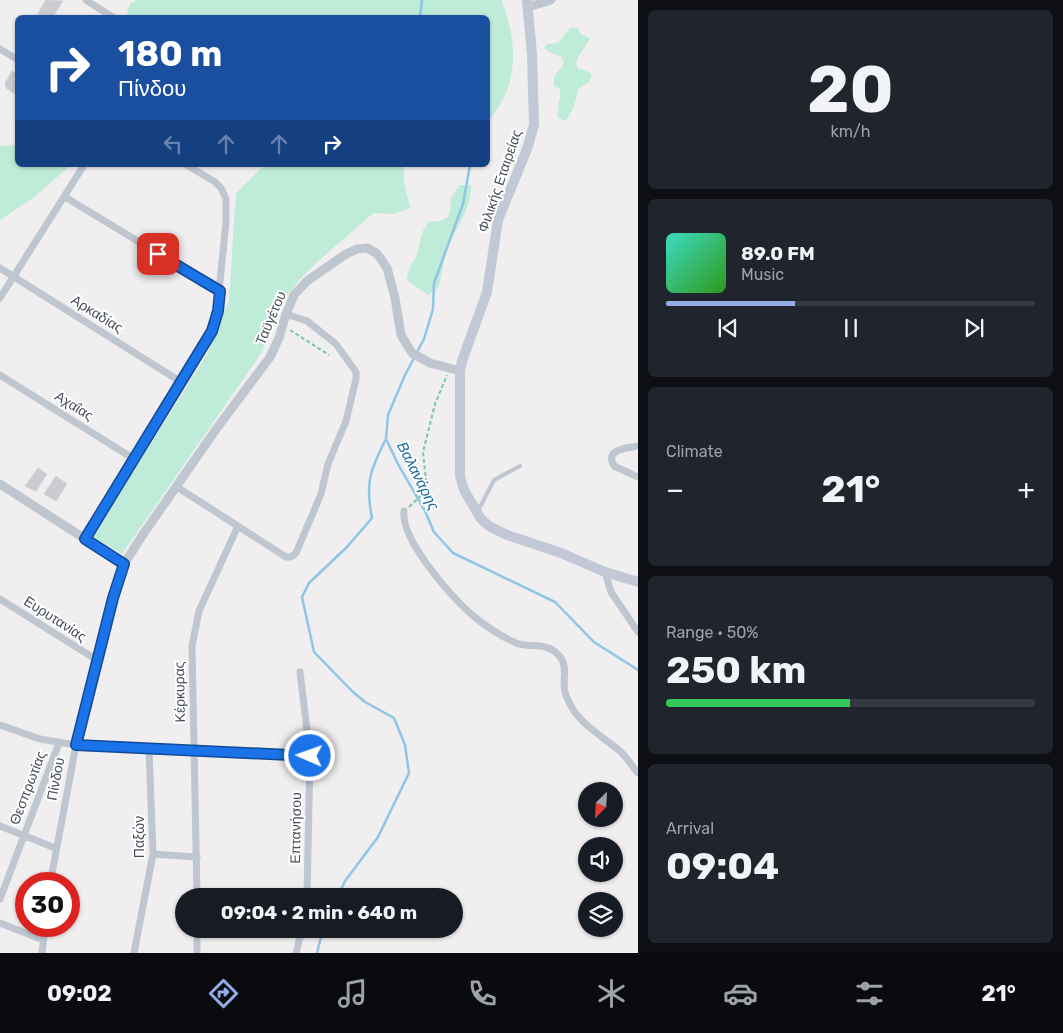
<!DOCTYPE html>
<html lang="en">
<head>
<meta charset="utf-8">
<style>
	:root { --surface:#171b24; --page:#20242c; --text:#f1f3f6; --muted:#9ea1a6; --line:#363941; --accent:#95abe7 }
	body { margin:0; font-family:Rubik,sans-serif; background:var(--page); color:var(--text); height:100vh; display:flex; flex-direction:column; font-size:19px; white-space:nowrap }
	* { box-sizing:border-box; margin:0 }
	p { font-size:16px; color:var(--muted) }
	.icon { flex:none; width:28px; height:28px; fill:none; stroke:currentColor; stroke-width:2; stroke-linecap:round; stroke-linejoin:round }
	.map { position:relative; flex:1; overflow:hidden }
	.side { display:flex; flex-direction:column; gap:10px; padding:10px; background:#0d0f14; width:425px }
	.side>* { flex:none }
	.top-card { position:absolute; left:15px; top:15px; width:475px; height:152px; border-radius:8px; box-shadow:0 1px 4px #0004; background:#1a4fa0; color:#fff; overflow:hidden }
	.needle { width:32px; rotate:204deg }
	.tools { position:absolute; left:578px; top:782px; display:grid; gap:10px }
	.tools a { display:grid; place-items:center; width:45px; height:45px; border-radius:50%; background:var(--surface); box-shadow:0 1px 4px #0004; font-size:25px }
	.speed { position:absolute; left:15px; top:872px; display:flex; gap:10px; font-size:25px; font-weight:700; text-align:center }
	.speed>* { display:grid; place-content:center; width:65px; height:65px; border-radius:50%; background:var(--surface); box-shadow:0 1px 4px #0004; line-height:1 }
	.speed .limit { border:8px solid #d22; background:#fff; color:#111 }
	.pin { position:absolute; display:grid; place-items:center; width:42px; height:42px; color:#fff; margin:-21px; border-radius:10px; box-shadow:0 2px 8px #0006 }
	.me { position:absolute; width:55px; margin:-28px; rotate:272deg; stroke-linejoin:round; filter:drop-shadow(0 0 4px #0008) }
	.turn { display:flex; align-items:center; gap:18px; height:105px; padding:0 20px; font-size:22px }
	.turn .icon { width:65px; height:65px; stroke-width:2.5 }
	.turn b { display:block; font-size:35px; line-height:42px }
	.lanes { display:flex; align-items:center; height:48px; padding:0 20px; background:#0003; justify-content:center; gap:25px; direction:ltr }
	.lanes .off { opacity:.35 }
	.big { font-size:38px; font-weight:700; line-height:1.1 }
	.side .card { flex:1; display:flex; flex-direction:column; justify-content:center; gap:8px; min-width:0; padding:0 18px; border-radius:8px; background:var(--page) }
	.side .dial { align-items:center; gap:0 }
	.dial b { font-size:65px; line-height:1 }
	.song { display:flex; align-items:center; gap:15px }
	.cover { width:60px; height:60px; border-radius:8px; background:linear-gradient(135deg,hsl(170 70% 55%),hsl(110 70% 35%)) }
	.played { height:5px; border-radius:2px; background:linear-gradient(90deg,var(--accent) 35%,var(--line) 35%) }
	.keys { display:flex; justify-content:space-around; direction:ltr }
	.heat { display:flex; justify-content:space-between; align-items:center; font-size:28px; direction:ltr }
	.charge { height:8px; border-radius:4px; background:linear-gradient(90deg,#34c759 50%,var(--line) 0) }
	.trip { position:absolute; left:175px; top:888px; width:288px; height:50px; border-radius:25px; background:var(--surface); box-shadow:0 1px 4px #0004; font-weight:700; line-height:50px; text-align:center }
	.tabs { display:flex; height:80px; justify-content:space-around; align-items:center; background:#090b0e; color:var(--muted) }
	.tabs .icon { width:35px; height:35px }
	.tabs .on { color:var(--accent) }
	.tabs b { font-size:22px; color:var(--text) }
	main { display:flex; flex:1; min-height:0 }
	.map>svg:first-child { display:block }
	.green { fill:#bfecd8 }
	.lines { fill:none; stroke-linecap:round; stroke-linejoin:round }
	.stream { stroke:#8fc5e6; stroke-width:2.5 }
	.building { fill:#cbccd2; stroke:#d2d3d9 }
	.path { stroke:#79c7ae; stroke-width:2; stroke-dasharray:4 2.5; stroke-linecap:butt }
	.service { stroke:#bfc6cf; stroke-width:4 }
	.minor { stroke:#bfc6cf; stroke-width:7 }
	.tertiary { stroke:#bfc6cf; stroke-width:9 }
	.secondary { stroke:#c2c8d6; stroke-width:10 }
	.route-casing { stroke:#114b97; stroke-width:12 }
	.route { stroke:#1a73e8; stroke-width:9 }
	.labels { text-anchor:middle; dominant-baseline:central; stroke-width:4; stroke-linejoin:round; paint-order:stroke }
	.street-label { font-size:14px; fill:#474e5a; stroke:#fff }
	.water-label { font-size:15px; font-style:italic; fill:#156a9f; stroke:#fff }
</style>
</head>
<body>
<main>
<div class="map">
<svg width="638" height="953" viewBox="0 0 638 953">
	<rect width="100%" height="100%" fill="#f0eeee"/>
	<path class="green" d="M136,0h365c13,31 18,68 2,99 -4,8 -10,16 -15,23v-104l-362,-1 4,-13z
		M570,28h7l5,7 8,3c-4,9 -11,15 -14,25l2,6 8,1 6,5 -3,7 -11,7c-2,13 -5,22 -13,32l-7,-3c-2,-11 4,-19 2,-29l-6,-3v-9l10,-14 -2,-6 -13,-5 -5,-4 3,-4 11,-1z
		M17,145l1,20h53l-38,33 -33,22v-74z
		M265,165h139v17l6,26 -16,6 -21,-1c-27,26 -65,52 -86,83 -11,18 -18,36 -25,56l-140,202 -30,-17 114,-181 23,-56 7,-107z
		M459,185h12c1,24 -16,43 -24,65 -4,12 -5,25 -9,38l-10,7 -21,-15c0,-13 8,-18 11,-29 3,-12 2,-19 11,-29l11,-1 8,-4 3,-10 -1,-7z"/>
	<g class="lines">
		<path class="stream" d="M420,18l2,-18
			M470,165l-7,39 -29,79 -1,26 -9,30 -19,36 -17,40 -2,24 12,25 27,47 9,21 19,21 102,49 39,40 44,28
			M338,896l7,-15 33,-44 31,-64 -4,-28 -11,-27 -29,-16 -12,-10 -39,-40 -12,-55 7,-14 38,-36 25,-29c-7,-35 -2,-48 14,-79
			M317,953l6,-24"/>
	</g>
	<path class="building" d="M46,0l17,1 -11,17h-9l-6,-3z
		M12,71l6,3v17l-3,3 -9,-6 -1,-5z
		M38,468l9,6 -11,17 -11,-5z
		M56,476l11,8 -11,17 -12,-7z"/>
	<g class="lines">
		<path class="path" d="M290,330l39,25
			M409,507l18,-17 -4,-38 12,-48 12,-29"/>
		<path class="service" d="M478,511l16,-31 26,-14"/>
		<path class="minor" d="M86,0l28,18
			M0,49l18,11
			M65,197l155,94
			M0,268l181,114
			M0,298l84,-133
			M0,375l134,84
			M638,446c-11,2 -34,3 -24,20l24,11
			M177,487l109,70h5l5,-4 25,-59 7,-30 18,-43 10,-42v-7l-20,-28 -29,-23 -21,-7
			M404,511c-4,28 47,85 67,103 13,11 29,22 45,29 15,6 32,-3 45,15 7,10 1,23 4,34 1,4 4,10 6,14 11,20 33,31 50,46 6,6 11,14 17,21
			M85,539l96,-157 35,-61 10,-99v-23l-5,-11 -6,-6 -28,-17
			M605,572l6,20 27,40
			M0,599l97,61
			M300,672l10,84 -3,140
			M0,725l40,14 36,6 234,11
			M0,826l55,22
			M153,854l44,3
			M50,884l26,-139 37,-147 11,-34
			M197,896l-5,-250 7,-35 39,-85
			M0,899l59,-156
			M0,923l43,17
			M197,929v24
			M42,953l3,-27
			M134,953l19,-99 -4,-105
			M296,953l6,-24"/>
		<path class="tertiary" d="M528,7l23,-7
			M0,484l124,80 20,-31 73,-105 53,-71 9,-19 7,-24 8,-19 13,-14 39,-27 11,-5 10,-1 9,5 5,6 6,9 8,30 6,37 11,18 18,10 30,8"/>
		<path class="secondary" d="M527,0l5,54 2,71 -7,24 -29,71 -11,72 -25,69 -2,10v105l4,14 17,29 8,7 18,9 54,18 44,19 33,10"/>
	</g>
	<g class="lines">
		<g class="route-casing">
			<path id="route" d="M158,254l62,37 -2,20 -6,20 -127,208 39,25 -11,34 -37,147 234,11"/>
		</g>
		<use href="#route" class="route"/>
	</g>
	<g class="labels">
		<g class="street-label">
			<text transform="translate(500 181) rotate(-71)">Φιλικής Εταιρείας</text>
			<text transform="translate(97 314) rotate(32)">Αρκαδίας</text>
			<text transform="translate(271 318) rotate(-67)">Ταϋγέτου</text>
			<text transform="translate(74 406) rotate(32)">Αχαΐας</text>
			<text transform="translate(55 619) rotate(33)">Ευρυτανίας</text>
			<text transform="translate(180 692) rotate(-91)">Κέρκυρας</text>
			<text transform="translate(56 779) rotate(-79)">Πίνδου</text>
			<text transform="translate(28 788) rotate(-69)">Θεσπρωτίας</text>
			<text transform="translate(296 828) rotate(-89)">Επτανήσου</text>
			<text transform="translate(139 837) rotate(-90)">Παξών</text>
		</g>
		<g class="water-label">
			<text transform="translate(418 476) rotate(63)">Βαλανάρης</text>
		</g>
	</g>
</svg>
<div class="tools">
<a><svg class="needle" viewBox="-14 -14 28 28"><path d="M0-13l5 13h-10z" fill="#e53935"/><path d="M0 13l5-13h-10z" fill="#9ea1a6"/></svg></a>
<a><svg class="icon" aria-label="sound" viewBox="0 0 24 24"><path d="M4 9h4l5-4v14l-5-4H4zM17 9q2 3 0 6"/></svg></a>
<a><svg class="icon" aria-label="layers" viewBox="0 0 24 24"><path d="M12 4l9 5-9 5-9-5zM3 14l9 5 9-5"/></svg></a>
</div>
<div class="speed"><div class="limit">30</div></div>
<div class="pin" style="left:158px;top:254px;background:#d93025"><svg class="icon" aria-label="arrive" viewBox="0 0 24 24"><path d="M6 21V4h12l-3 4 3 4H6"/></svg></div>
<svg class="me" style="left:310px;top:756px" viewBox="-20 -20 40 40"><circle r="17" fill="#1a73e8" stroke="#fff" stroke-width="3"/><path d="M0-11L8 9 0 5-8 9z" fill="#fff"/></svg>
<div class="trip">09:04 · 2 min · 640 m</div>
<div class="top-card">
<div class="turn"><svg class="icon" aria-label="right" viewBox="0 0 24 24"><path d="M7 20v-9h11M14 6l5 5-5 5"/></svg><div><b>180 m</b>Πίνδου</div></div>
<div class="lanes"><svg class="icon off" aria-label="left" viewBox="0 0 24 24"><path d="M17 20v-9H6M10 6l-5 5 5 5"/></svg><svg class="icon off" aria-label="ahead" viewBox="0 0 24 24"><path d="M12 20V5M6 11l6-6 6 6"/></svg><svg class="icon off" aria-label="ahead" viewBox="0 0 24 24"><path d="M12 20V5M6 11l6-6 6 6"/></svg><svg class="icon" aria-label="right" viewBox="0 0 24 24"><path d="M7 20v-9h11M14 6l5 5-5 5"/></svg></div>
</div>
</div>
<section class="side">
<div class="card dial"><b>20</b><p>km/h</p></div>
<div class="card">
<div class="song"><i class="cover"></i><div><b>89.0 FM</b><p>Music</p></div></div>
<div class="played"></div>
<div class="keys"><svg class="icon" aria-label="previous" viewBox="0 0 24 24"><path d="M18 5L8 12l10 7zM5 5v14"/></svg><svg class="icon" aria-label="pause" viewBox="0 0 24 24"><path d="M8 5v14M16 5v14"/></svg><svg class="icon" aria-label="next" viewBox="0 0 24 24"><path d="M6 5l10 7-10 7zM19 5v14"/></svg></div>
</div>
<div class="card"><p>Climate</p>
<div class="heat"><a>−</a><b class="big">21°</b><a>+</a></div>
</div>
<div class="card"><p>Range · 50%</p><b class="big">250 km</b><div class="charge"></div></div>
<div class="card"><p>Arrival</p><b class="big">09:04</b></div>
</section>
</main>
<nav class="tabs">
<b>09:02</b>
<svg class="icon on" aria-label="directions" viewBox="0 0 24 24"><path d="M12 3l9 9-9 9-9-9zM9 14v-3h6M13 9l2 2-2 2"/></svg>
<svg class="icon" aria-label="music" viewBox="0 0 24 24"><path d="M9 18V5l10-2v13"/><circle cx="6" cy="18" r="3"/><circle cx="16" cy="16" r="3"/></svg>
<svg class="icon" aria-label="phone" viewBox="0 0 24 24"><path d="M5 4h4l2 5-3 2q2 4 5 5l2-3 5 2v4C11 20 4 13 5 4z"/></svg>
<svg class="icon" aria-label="climate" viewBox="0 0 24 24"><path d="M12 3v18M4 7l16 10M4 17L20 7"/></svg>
<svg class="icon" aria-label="car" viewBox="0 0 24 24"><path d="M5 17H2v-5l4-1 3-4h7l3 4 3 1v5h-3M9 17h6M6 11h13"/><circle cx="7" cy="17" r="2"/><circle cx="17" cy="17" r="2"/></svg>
<svg class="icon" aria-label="filters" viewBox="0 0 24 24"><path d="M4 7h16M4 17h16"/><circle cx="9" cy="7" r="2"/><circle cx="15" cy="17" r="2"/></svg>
<b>21°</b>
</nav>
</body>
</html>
